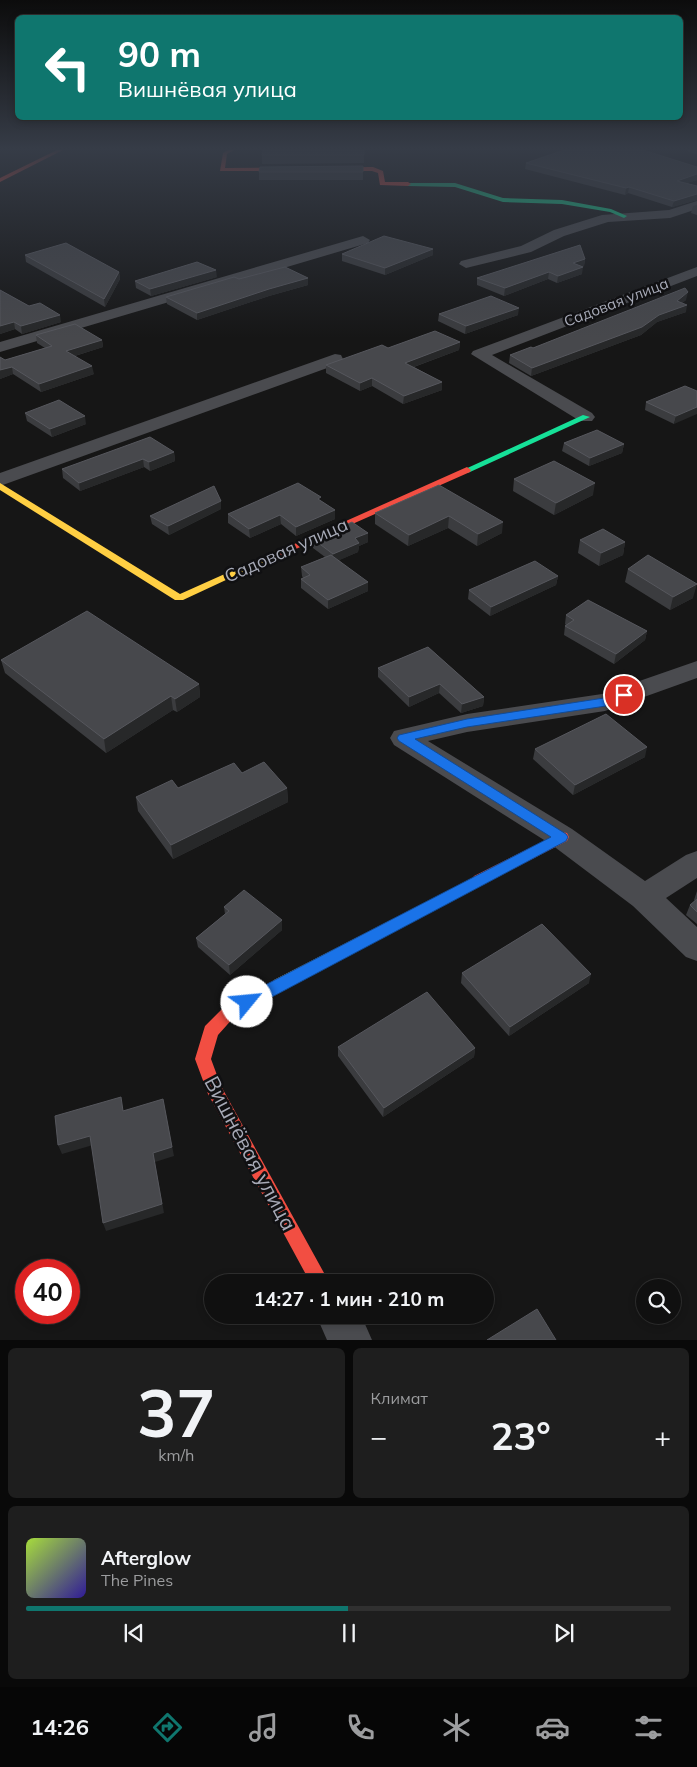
<!DOCTYPE html>
<html lang="ru">
<head>
<meta charset="utf-8">
<style>
	:root { --surface:#101010; --page:#1e1e1e; --text:#f1f3f6; --muted:#9c9d9f; --line:#303030; --accent:#0f766e }
	body { margin:0; font-family:Mulish,sans-serif; background:var(--page); color:var(--text); height:100vh; display:flex; flex-direction:column; font-size:19px; white-space:nowrap }
	* { box-sizing:border-box; margin:0 }
	p { font-size:16px; color:var(--muted) }
	.icon { flex:none; width:28px; height:28px; fill:none; stroke:currentColor; stroke-width:2; stroke-linecap:round; stroke-linejoin:round }
	.map { position:relative; height:1340px; overflow:hidden }
	.drawer { display:flex; flex-direction:column; gap:8px; padding:8px; background:#090909; flex:1 }
	.drawer>* { flex:none }
	.guide { position:absolute; left:15px; top:15px; width:668px; height:105px; border-radius:8px; box-shadow:0 2px 8px #0003,0 0 0 1px var(--line); background:#0f766e; color:#fff; overflow:hidden }
	.tools { position:absolute; left:636px; top:1279px; display:grid; gap:10px }
	.tools a { display:grid; place-items:center; width:45px; height:45px; border-radius:50%; background:var(--surface); box-shadow:0 2px 8px #0003,0 0 0 1px var(--line); font-size:25px }
	.speed { position:absolute; left:15px; top:1259px; display:flex; gap:10px; font-size:25px; font-weight:700; text-align:center }
	.speed>* { display:grid; place-content:center; width:65px; height:65px; border-radius:50%; background:var(--surface); box-shadow:0 2px 8px #0003,0 0 0 1px var(--line); line-height:1 }
	.speed .limit { border:8px solid #d22; background:#fff; color:#111 }
	.pin { position:absolute; display:grid; place-items:center; width:42px; height:42px; color:#fff; margin:-21px; border:2px solid #fff; border-radius:50%; box-shadow:0 1px 5px #0007 }
	.me { position:absolute; width:55px; margin:-28px; rotate:62deg; stroke-linejoin:round; filter:drop-shadow(0 0 4px #0008) }
	.turn { display:flex; align-items:center; gap:18px; height:105px; padding:0 20px; font-size:22px }
	.turn .icon { width:65px; height:65px; stroke-width:2.5 }
	.turn b { display:block; font-size:35px; line-height:42px }
	.big { font-size:38px; font-weight:700; line-height:1.1 }
	.drawer .tile { flex:1; display:flex; flex-direction:column; justify-content:center; gap:8px; min-width:0; padding:0 18px; border-radius:8px; background:var(--page) }
	.drawer .dial { align-items:center; gap:0 }
	.dial b { font-size:65px; line-height:1 }
	.song { display:flex; align-items:center; gap:15px }
	.cover { width:60px; height:60px; border-radius:8px; background:linear-gradient(135deg,hsl(80 70% 55%),hsl(250 70% 35%)) }
	.played { height:5px; border-radius:2px; background:linear-gradient(90deg,var(--accent) 50%,var(--line) 50%) }
	.keys { display:flex; justify-content:space-around; direction:ltr }
	.heat { display:flex; justify-content:space-between; align-items:center; font-size:28px; direction:ltr }
	.drawer .tiles { flex:1; display:grid; gap:8px; grid-template-columns:1fr 1fr }
	.tile:last-child { grid-column:span 2 }
	.trip { position:absolute; left:204px; top:1274px; width:290px; height:50px; border-radius:25px; background:var(--surface); box-shadow:0 2px 8px #0003,0 0 0 1px var(--line); font-weight:700; line-height:50px; text-align:center }
	.tab-bar { display:flex; height:80px; justify-content:space-around; align-items:center; background:#060606; color:var(--muted) }
	.tab-bar .icon { width:35px; height:35px }
	.tab-bar .current { color:var(--accent) }
	.tab-bar b { font-size:22px; color:var(--text) }
	.map>svg:first-child { display:block }
	.lines { fill:none; stroke-linecap:round; stroke-linejoin:round }
	.street { fill:#4a4b4f; fill-rule:evenodd }
	.fast { fill:#16e098; fill-rule:evenodd }
	.slow { fill:#ffcf43; fill-rule:evenodd }
	.jam { fill:#f24e42; fill-rule:evenodd }
	.wall { fill:#3b3c3f }
	.shaded-wall { fill:#272829 }
	.building { fill:#47484c; stroke:#56575d }
	.route { fill:#1a73e8; stroke:#114b97 }
	.labels { text-anchor:middle; dominant-baseline:central; stroke-width:5; stroke-linejoin:round; paint-order:stroke }
	.far-street-label { font-size:15px; fill:#a7aab7; stroke:#101012 }
	.street-label { font-size:18px; fill:#a7aab7; stroke:#101012 }
	.near-street-label { font-size:21px; fill:#a7aab7; stroke:#101012 }
</style>
</head>
<body>
<div class="map">
<svg width="697" height="1340" viewBox="0 0 697 1340">
	<rect width="100%" height="100%" fill="#161616"/>
	<g class="lines">
		<path class="street" d="M688,150h9v4l-8,-2z
			M697,201v8l-27,9 -62,4 -44,14 -33,16 -65,16 -7,-4 2,-3 60,-15 33,-16 48,-15 67,-5z
			M363,236l7,4 -2,3 -368,109v-10z
			M697,267v9l-205,79 100,58 3,4 -3,4h-12l-109,-67 2,-3z
			M335,354l6,1 2,4 -2,4 -341,123v-13z
			M697,661v17l-92,33 -138,21 -39,9 144,88 73,52 41,-26 11,-4v27l-31,20 31,29v34l-11,-4 -53,-51 -81,-61 -158,-100 -4,-7 4,-7 73,-17 135,-20z
			M316,1315h45l11,25h-45z"/>
		<path class="fast" d="M406,183h49l48,15 59,2 49,9 16,7 -3,2 -14,-6 -48,-8 -59,-2 -48,-15 -47,-1z
			M583,415l7,2 -120,55 -3,1 -4,-3z"/>
		<path class="slow" d="M0,483l180,111 94,-42 3,-1 5,3 -99,46h-8l-175,-110z
			M479,875l5,1 2,4 -2,4 -200,106 -5,2 -5,-2 -3,-5 3,-5z"/>
		<path class="jam" d="M57,150h6l-63,32v-4z
			M228,150h6l-7,4 -2,14 148,-1 10,4 2,11h23l3,2 -3,2 -28,-1 -2,-12 -6,-2h-152l3,-18z
			M467,467l4,3 -1,2 -190,84 -3,1 -5,-3z
			M562,832l5,1 2,4 -2,4 -83,43 -5,1 -5,-1 -2,-4 2,-4z
			M279,978l5,2 3,5 -3,5 -49,26 -17,19 -7,24 10,27 108,196h-19l-102,-188 -13,-35 10,-33 20,-20z"/>
	</g>
	<path class="wall" d="M364,150v13l-102,1v-9z
		M526,163l171,4v13l-11,3 11,3v14l-25,7 -44,-14 -3,2 -100,-26z
		M363,166v14h-104v-8z
		M697,205v10l-6,-2 2,-7z
		M342,254l91,1 -48,20 -43,-14z
		M25,255l94,17 1,7 -15,28 -79,-45z
		M585,259l-1,7 -2,1v7l-25,9 -9,-4 -44,17 -27,-11v-7z
		M217,277l-66,19 -15,-8 -1,-7z
		M308,278v7l-39,11 -72,24 -30,-16 -1,-7 73,-18z
		M0,290l29,16 32,16 -39,12 -7,-5 -15,5z
		M686,300l-4,3 4,9 -29,10 -16,13 -110,41 -22,-13 1,-8z
		M439,314l79,1 -53,19 -27,-13z
		M36,335l66,5 1,7 -28,9 19,18 -53,18 -28,-18 -13,5v-22l5,3 40,-12 -8,-5z
		M460,342l-1,8 -45,17 28,15v8l-39,14 -31,-18 -12,5 -34,-18v-8l62,-17z
		M685,386l-11,38 -29,-14 1,-8z
		M25,413l61,11 -34,13 -25,-16z
		M564,443l60,1 -2,9 -33,13 -27,-15z
		M174,452l1,9 -25,10 -6,-4 -64,24 -17,-13 -1,-9z
		M514,479l79,16 -39,20 -41,-24z
		M439,485l63,48 -25,13 -29,-18 -40,18 -33,-22v-11z
		M321,501l14,9v9l-39,17 -15,-12 -31,14 -22,-15v-9z
		M221,509l-52,26 -17,-11 -2,-8z
		M313,539l55,3 -9,4 -1,6 -19,8 29,31 -40,18 -27,-21v-9l2,-1 -1,-2 -1,-9 24,-10 -12,-9z
		M580,540l45,2 -2,13 -24,11 -21,-13z
		M628,569l65,29 -23,12 -45,-28z
		M558,576l-2,9 -66,31 -22,-17 1,-9z
		M566,615l81,16 -2,9 -31,24 -50,-29 1,-9 1,-1 -1,-1z
		M428,647l56,50 -1,9 -22,7 -22,-20 -30,14 -31,-30v-9z
		M1,660l198,24 1,13 -23,15 -4,-2 -67,43 -101,-80z
		M535,749l110,8 -72,38 -40,-36z
		M242,773l45,15 1,14 -115,57 -35,-48 -2,-14 42,-9z
		M697,891v33l-11,-9 4,-10 5,-4 -1,-1z
		M224,907l58,23 -52,45 -32,-28 -2,-9 29,-24z
		M462,973l127,10 -80,53 -48,-53z
		M338,1047l137,1 -1,9 -91,60 -45,-61z"/>
	<path class="shaded-wall" d="M697,174v6l-21,7 1,-6z
		M629,187l-1,6 -3,2 1,-7z
		M697,194v6l-25,7 2,-6z
		M433,249v6l-48,20v-7z
		M585,259l-1,7 -12,4 1,-7z
		M583,267l-1,7 -25,9 1,-7z
		M216,270l1,7 -66,19 -1,-7z
		M119,272l1,7 -15,28 -1,-8z
		M549,272l-1,7 -44,17 1,-8z
		M308,278v7l-39,11 -72,24v-7l72,-24z
		M688,292l-2,8 -11,8 2,-7z
		M687,305l-1,7 -29,10 -16,13 -110,41 1,-8 127,-53z
		M519,308l-1,7 -53,19 1,-8z
		M60,315l1,7 -39,12 -1,-8z
		M14,322l1,7 -15,5v-8z
		M102,340l1,7 -35,11 -2,-7z
		M460,342l-1,8 -54,20v-7z
		M92,366l2,8 -53,18 -2,-8z
		M12,367l1,7 -13,5v-9z
		M372,378v8l-12,5v-8z
		M442,382v8l-39,14 1,-8z
		M697,407v7l-23,10 2,-8z
		M85,416l1,8 -34,13 -2,-8z
		M624,444l-2,9 -33,13 1,-8z
		M174,452l1,9 -25,10 -1,-9z
		M143,459l1,8 -64,24 -1,-8z
		M595,483l-2,12 -39,20 2,-12z
		M221,501v8l-52,26 -1,-9z
		M335,510v9l-39,17v-9z
		M280,515l1,9 -31,14 -1,-9z
		M449,516l-1,12 -40,18 1,-11z
		M503,522l-1,11 -25,13 1,-12z
		M368,533v9l-9,4 -1,6 -25,11v-9l22,-16z
		M625,542l-2,13 -24,11 2,-13z
		M558,576l-2,9 -66,31 1,-9z
		M368,582v9l-40,18v-9z
		M697,584l-4,14 -23,12 3,-13z
		M647,631l-2,9 -31,24 2,-10z
		M199,684l1,13 -23,15 -2,-13z
		M440,684l-1,9 -30,14v-10z
		M171,696l2,14 -67,43 -2,-14z
		M484,697l-1,9 -22,7 1,-9z
		M647,747l-2,10 -72,38 2,-10z
		M287,788l1,14 -115,57 -2,-14z
		M282,920v10l-52,45 -1,-10z
		M591,974l-2,9 -80,53 1,-9z
		M475,1048l-1,9 -91,60 1,-9z
		M163,1099l11,57 -19,6 9,51 -58,18 -3,-8 50,-70z
		M90,1136l3,9 -31,9 -4,-9z"/>
	<path class="building" d="M263,150h101v5h-102z
		M564,150h79l54,17v7l-20,7 20,5v8l-23,7 -45,-14 -3,1 -100,-25z
		M363,166v6h-104l1,-5z
		M384,236l49,13 -48,19 -43,-14z
		M66,243l53,29 -15,27 -79,-44z
		M580,245l5,14 -12,4 10,4 -25,9 -9,-4 -44,16 -28,-10z
		M197,262l19,8 -66,19 -15,-8z
		M285,267l23,11 -39,11 -72,24 -31,-16 68,-20 5,2z
		M685,288l3,4 -11,9 10,4 -28,10 -17,12 -110,41 -22,-13 21,-8 2,1z
		M0,290l29,16 11,-3 20,12 -39,11 -7,-4 -14,4z
		M491,296l28,12 -53,18 -27,-12z
		M75,324l27,16 -36,11 26,15 -53,18 -27,-17 -12,3v-13l5,3 47,-14 -16,-11z
		M435,331l25,11 -55,21 37,19 -38,14 -32,-18 -12,5 -34,-18 56,-20 6,3z
		M685,386l12,5v16l-21,9 -30,-14z
		M59,400l26,16 -35,13 -25,-16z
		M597,430l27,14 -34,14 -26,-15z
		M150,437l24,15 -25,10 -6,-3 -64,24 -17,-14z
		M554,461l41,22 -39,20 -42,-24z
		M298,483l23,14 -3,2 17,11 -39,17 -16,-12 -31,14 -21,-15z
		M439,485l64,37 -25,12 -29,-18 -40,19 -34,-22z
		M214,486l7,15 -53,25 -18,-10z
		M352,522l16,11 -13,5 4,5 -26,11 -20,-15z
		M603,529l22,13 -24,11 -21,-13z
		M331,555l37,27 -40,18 -27,-21 9,-4 -9,-8z
		M648,555l49,29 -24,13 -45,-28z
		M535,561l23,15 -67,31 -22,-17z
		M588,600l59,31 -31,23 -51,-28 9,-6 -8,-5z
		M87,611l112,73 -24,15 -4,-3 -67,43 -103,-79z
		M428,647l56,50 -22,7 -22,-20 -31,13 -31,-29z
		M606,714l41,33 -72,38 -40,-36z
		M264,762l23,26 -116,57 -35,-48 36,-17 6,8 56,-25 8,10z
		M244,890l38,30 -53,45 -33,-27 33,-27 -5,-4z
		M697,899v13l-7,-7z
		M542,924l49,50 -81,53 -48,-54z
		M427,992l48,56 -91,60 -46,-61z
		M121,1097l2,14 40,-12 9,48 -19,6 9,51 -59,19 -13,-87 -32,9 -3,-29z
		M537,1309l19,31h-69z"/>
	<linearGradient id="sky" x2="0" y2="1"><stop stop-color="#0c0c0c"/><stop offset="0.44" stop-color="#363c47"/><stop offset="1" stop-color="#363c47" stop-opacity="0"/></linearGradient>
	<rect width="697" height="338" fill="url(#sky)"/>
	<path class="route" d="M624,691l6,4 -2,3 -22,8 -139,21 -52,12 151,95 2,3 -2,4 -313,166 -6,2 -5,-2 -2,-5 2,-5 309,-160 -152,-96 -2,-3 2,-3 68,-16 137,-21z"/>
	<g class="labels">
		<g class="far-street-label">
			<text transform="translate(616 302) rotate(-21)">Садовая улица</text>
		</g>
		<g class="street-label">
			<text transform="translate(286 550) rotate(-24)">Садовая улица</text>
		</g>
		<g class="near-street-label">
			<text transform="translate(251 1153) rotate(62)">Вишнёвая улица</text>
		</g>
	</g>
</svg>
<div class="tools">
<a><svg class="icon" aria-label="search" viewBox="0 0 24 24"><circle cx="10" cy="10" r="6"/><path d="M15 15l6 6"/></svg></a>
</div>
<div class="speed"><div class="limit">40</div></div>
<div class="pin" style="left:624px;top:695px;background:#d93025"><svg class="icon" aria-label="arrive" viewBox="0 0 24 24"><path d="M6 21V4h12l-3 4 3 4H6"/></svg></div>
<svg class="me" style="left:247px;top:1002px" viewBox="-20 -20 40 40"><circle r="19" fill="#fff"/><path d="M0-13L10 11 0 6-10 11z" fill="#1a73e8"/></svg>
<div class="trip">14:27 · 1 мин · 210 m</div>
<div class="guide">
<div class="turn"><svg class="icon" aria-label="left" viewBox="0 0 24 24"><path d="M17 20v-9H6M10 6l-5 5 5 5"/></svg><div><b>90 m</b>Вишнёвая улица</div></div>
</div>
</div>
<section class="drawer">
<div class="tiles">
<div class="tile dial"><b>37</b><p>km/h</p></div>
<div class="tile"><p>Климат</p>
<div class="heat"><a>−</a><b class="big">23°</b><a>+</a></div>
</div>
<div class="tile">
<div class="song"><i class="cover"></i><div><b>Afterglow</b><p>The Pines</p></div></div>
<div class="played"></div>
<div class="keys"><svg class="icon" aria-label="previous" viewBox="0 0 24 24"><path d="M18 5L8 12l10 7zM5 5v14"/></svg><svg class="icon" aria-label="pause" viewBox="0 0 24 24"><path d="M8 5v14M16 5v14"/></svg><svg class="icon" aria-label="next" viewBox="0 0 24 24"><path d="M6 5l10 7-10 7zM19 5v14"/></svg></div>
</div>
</div>
</section>
<nav class="tab-bar">
<b>14:26</b>
<svg class="icon current" aria-label="directions" viewBox="0 0 24 24"><path d="M12 3l9 9-9 9-9-9zM9 14v-3h6M13 9l2 2-2 2"/></svg>
<svg class="icon" aria-label="music" viewBox="0 0 24 24"><path d="M9 18V5l10-2v13"/><circle cx="6" cy="18" r="3"/><circle cx="16" cy="16" r="3"/></svg>
<svg class="icon" aria-label="phone" viewBox="0 0 24 24"><path d="M5 4h4l2 5-3 2q2 4 5 5l2-3 5 2v4C11 20 4 13 5 4z"/></svg>
<svg class="icon" aria-label="climate" viewBox="0 0 24 24"><path d="M12 3v18M4 7l16 10M4 17L20 7"/></svg>
<svg class="icon" aria-label="car" viewBox="0 0 24 24"><path d="M5 17H2v-5l4-1 3-4h7l3 4 3 1v5h-3M9 17h6M6 11h13"/><circle cx="7" cy="17" r="2"/><circle cx="17" cy="17" r="2"/></svg>
<svg class="icon" aria-label="filters" viewBox="0 0 24 24"><path d="M4 7h16M4 17h16"/><circle cx="9" cy="7" r="2"/><circle cx="15" cy="17" r="2"/></svg>
</nav>
</body>
</html>
